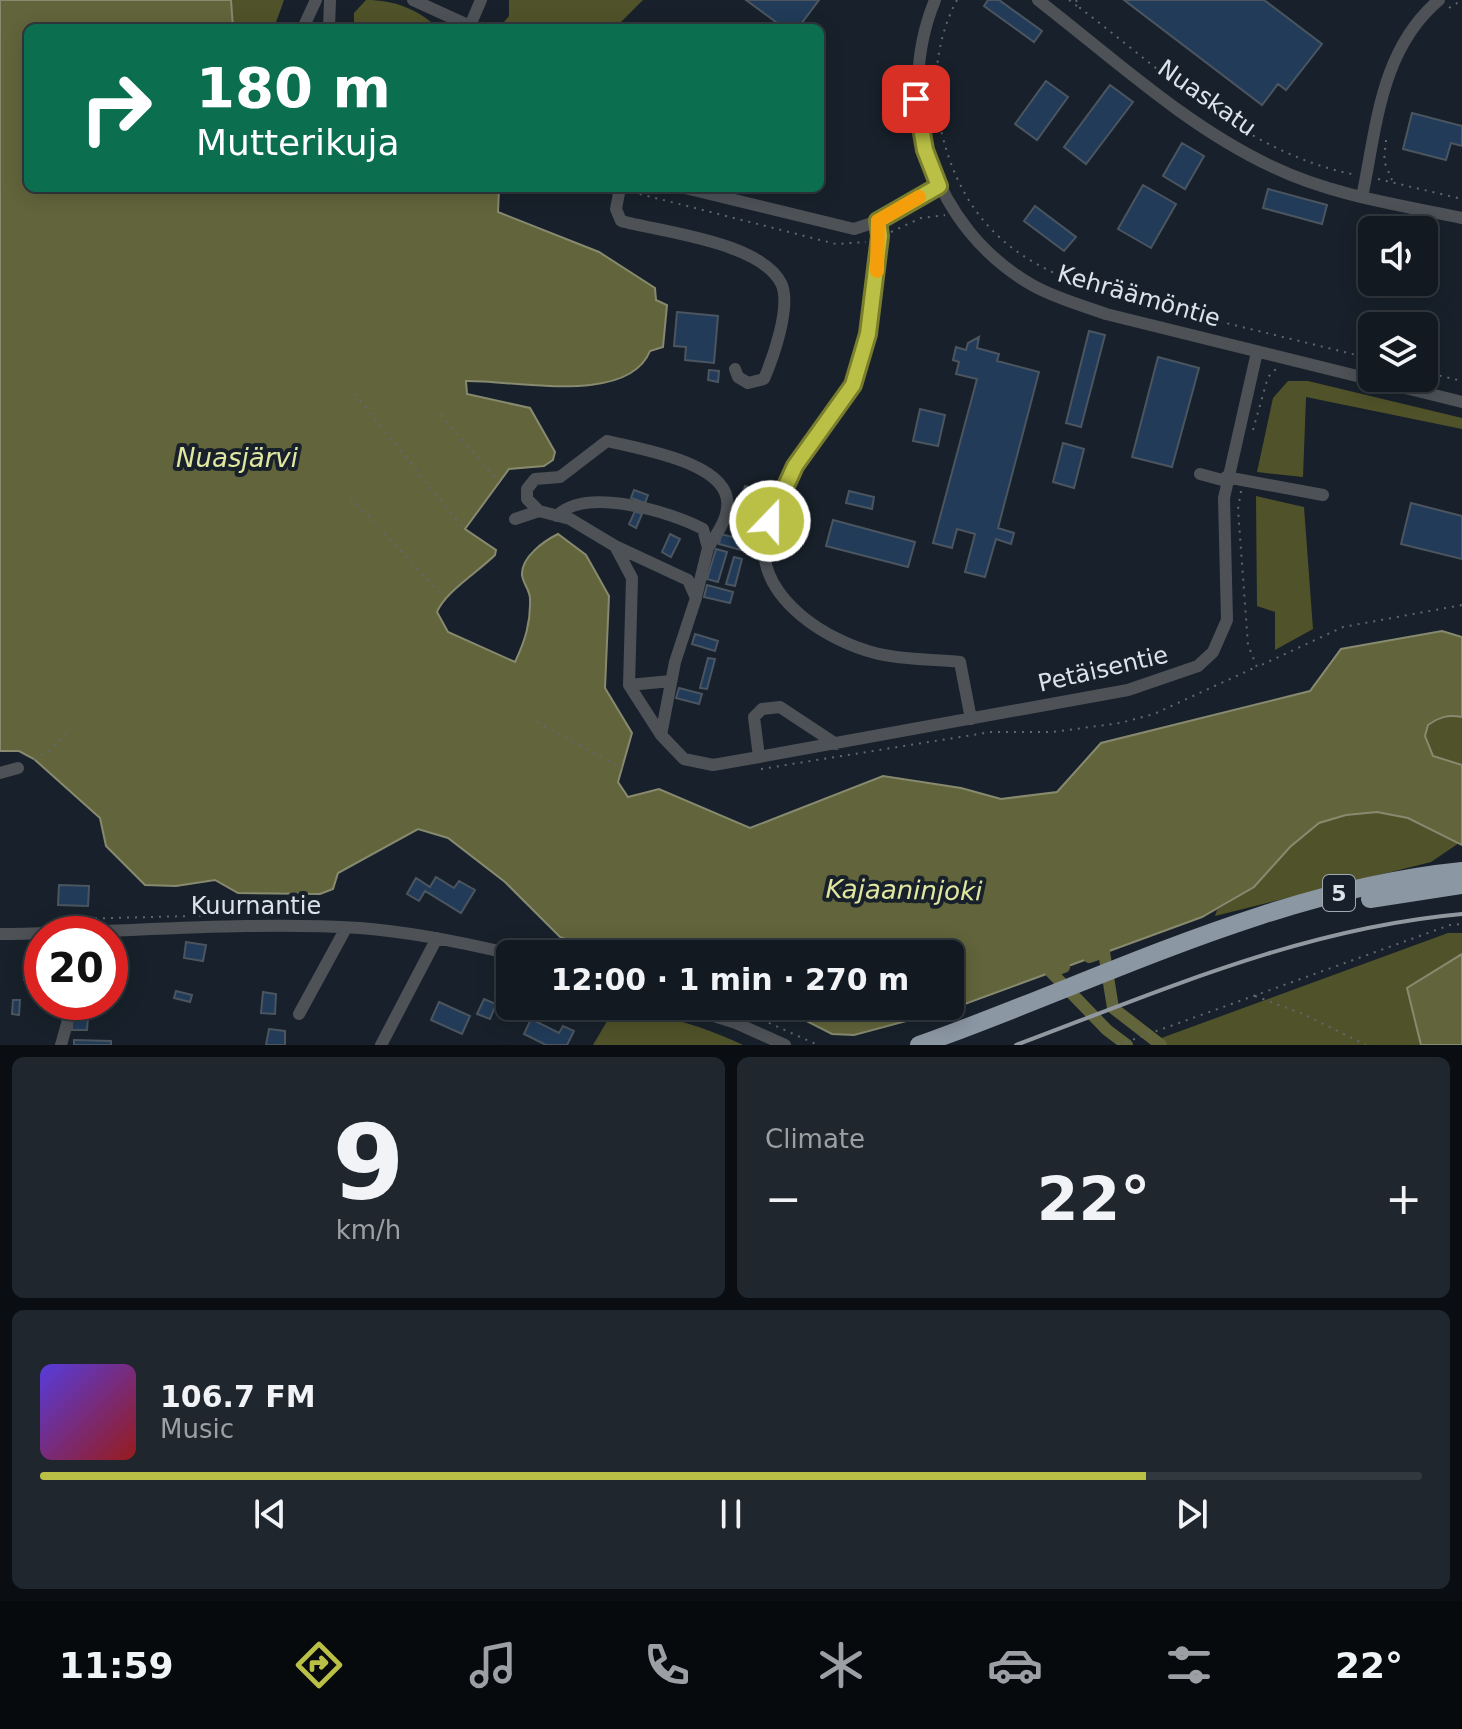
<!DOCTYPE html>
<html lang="en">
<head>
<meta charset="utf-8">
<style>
	:root { --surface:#121920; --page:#1f262d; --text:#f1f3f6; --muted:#9ca0a5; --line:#31383e; --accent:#bac045 }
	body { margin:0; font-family:"DejaVu Sans",sans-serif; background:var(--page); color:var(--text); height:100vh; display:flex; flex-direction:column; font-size:30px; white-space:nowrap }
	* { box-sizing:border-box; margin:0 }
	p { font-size:26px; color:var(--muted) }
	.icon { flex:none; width:44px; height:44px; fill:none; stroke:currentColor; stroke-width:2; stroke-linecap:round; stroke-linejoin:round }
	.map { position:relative; height:1045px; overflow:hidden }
	.panel { display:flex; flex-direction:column; gap:12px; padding:12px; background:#0a0e12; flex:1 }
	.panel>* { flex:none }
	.guide { position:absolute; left:24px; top:24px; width:800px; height:168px; border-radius:12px; box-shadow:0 4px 20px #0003,0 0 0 2px var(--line); background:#0b6e4f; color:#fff; overflow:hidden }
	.tools { position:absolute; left:1358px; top:216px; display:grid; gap:16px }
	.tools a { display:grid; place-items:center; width:80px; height:80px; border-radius:12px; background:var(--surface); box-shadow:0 4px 20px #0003,0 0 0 2px var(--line); font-size:40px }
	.speed { position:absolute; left:24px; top:916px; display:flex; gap:16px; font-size:40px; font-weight:700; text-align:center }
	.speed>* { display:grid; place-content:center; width:104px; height:104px; border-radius:50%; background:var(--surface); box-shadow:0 4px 20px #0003,0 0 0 2px var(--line); line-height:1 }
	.speed .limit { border:12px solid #d22; background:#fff; color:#111 }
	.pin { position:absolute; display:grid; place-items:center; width:68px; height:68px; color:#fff; margin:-34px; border-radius:16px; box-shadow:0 4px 12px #0006 }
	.me { position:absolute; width:88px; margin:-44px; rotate:22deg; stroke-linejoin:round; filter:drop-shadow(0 0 6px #0008) }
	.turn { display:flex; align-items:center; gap:28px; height:168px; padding:0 40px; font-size:36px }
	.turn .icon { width:104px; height:104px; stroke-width:2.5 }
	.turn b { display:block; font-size:56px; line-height:68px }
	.big { font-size:60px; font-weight:700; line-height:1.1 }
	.panel .widget { flex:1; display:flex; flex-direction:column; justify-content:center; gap:12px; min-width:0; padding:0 28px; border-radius:12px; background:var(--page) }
	.panel .dial { align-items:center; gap:0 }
	.dial b { font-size:104px; line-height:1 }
	.song { display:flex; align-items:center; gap:24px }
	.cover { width:96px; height:96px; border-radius:12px; background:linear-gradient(135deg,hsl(250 70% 55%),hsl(0 70% 35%)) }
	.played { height:8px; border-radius:4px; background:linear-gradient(90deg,var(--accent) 80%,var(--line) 80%) }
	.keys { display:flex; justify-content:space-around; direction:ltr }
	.heat { display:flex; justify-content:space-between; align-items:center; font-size:44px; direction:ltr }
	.panel .tiles { flex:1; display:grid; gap:12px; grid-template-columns:1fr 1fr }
	.widget:last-child { grid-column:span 2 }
	.trip { position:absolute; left:496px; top:940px; width:468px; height:80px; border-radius:12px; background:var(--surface); box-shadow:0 4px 20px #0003,0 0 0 2px var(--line); font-weight:700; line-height:80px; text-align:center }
	.dock { display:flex; height:128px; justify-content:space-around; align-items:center; background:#070a0d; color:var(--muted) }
	.dock .icon { width:56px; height:56px }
	.dock .active { color:var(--accent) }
	.dock b { font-size:36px; color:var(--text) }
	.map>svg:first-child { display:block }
	.forest { fill:#505329 }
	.water { fill:#62653b; stroke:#878a6f; stroke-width:2 }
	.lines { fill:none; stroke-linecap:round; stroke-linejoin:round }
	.canal { stroke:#62653b; stroke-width:12 }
	.building { fill:#213b59; stroke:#4b5560; stroke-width:2 }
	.path { stroke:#5f6770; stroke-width:2; stroke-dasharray:2 6; stroke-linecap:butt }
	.minor { stroke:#4e5257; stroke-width:12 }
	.highway { stroke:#8c97a4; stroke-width:18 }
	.rail { stroke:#9198a0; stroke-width:4 }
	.route-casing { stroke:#797d2d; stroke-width:20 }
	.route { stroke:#bac045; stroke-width:14 }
	.slow { stroke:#f59e0b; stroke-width:14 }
	.labels { text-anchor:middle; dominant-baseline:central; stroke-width:8; stroke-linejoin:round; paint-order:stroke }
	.shield { fill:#18212b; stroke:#a1a8b0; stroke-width:2 }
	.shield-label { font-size:22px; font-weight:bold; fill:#dce2e9 }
	.street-label { font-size:24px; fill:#dce2e9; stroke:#18212b }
	.water-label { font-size:26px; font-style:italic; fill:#e2e7a0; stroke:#18212b }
</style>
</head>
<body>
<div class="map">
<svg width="1462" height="1045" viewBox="0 0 1462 1045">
	<rect width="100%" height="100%" fill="#18212b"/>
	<path class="forest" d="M231,0h53l-10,28h-41z
		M366,0c29,0 51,9 72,28h-84v-15z
		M509,0h134l-28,28h-116l10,-12z
		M1288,381h20l154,37v11l-156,-32 -3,80 -46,-5 16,-74z
		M1256,496l48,11 9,122 -38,21v-38l-18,-6z
		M1451,714l11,3v48l-29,-9 -8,-20 3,-11z
		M1377,812l31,6 51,25 -28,19 -216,54 2,-6 37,-23 36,-40 29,-24 27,-8z
		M1448,933h14v21l-55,34 14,57h-260l-5,-5z
		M623,1013c43,1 81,14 120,32h-150l17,-29z"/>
	<path class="water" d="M0,0h231l2,28h-205v160h471l-1,24 101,40 56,36 1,12 11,5 -4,42 -13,4c-22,55 -137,29 -184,30l1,13 63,14 25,44 -2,8 -9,6 -35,3 -44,60 31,21 -1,5c-17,17 -50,37 -58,57l11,20 67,30c10,-21 16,-40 15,-63 0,-9 -7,-15 -8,-24 -1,-18 22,-34 36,-41l28,21 23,41 -4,92 27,45 -14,49 10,15 31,-8 91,39 133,-52 78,12 40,11 56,-7 44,-49 209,-52 31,-42 101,-18 20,6v80c-14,-3 -22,0 -34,8l-3,11 8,20 29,9v80l-54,-27 -31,-6 -31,3 -27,8 -29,24 -36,40 -52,30 -251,92 -97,26 -22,-1 -55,-28h173v-52h-344l-46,-17 -55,-55 -57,-44 -30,-9 -80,44 -5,16 -13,5 -82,-1 -23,-13 -39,6 -31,-1 -39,-39 -6,-28 -66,-59 -15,-8h-19z
		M1462,954v91h-41l-14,-57z"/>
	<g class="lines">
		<path class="canal" d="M1089,957l15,-5 9,56 48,37
			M1064,967l-13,5 56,58 20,15"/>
	</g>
	<path class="building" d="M746,0h73l-21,28h-14z
		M988,0h11l43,31 -8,11 -50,-36z
		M1124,0h140l58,44 -36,46 -8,-6 -16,21z
		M1046,81l22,16 -31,43 -22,-16z
		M1110,85l23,17 -47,62 -22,-17z
		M1412,113l50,13v20l-11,-3 -5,17 -43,-11z
		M1182,143l22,13 -19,33 -22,-13z
		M1143,185l33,19 -25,44 -33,-19z
		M1268,189l59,16 -5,19 -59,-16z
		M1035,206l41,31 -12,14 -40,-30z
		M1372,216l24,6 -1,8 -27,3z
		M677,312l41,4 -4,47 -29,-3 1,-13 -12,-1z
		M1089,331l16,4 -24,92 -15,-4z
		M979,337l-2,11 22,6 -2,7 42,11 -41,156 16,5 -3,11 -15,-5 -11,38 -20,-5 10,-38 -18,-5 -5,19 -19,-5 44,-164 -21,-5 3,-12 -6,-2 3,-13 10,3 2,-7z
		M1158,357l41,11 -27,99 -40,-10z
		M709,370l10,1 -1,11 -10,-2z
		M920,409l25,6 -7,31 -25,-5z
		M1063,443l21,6 -10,39 -21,-6z
		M745,486l16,5 -4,10 -15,-6z
		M634,490l14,5 -3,8 -14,-5z
		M849,491l25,6 -2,12 -26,-6z
		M750,502l8,2 -8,27 -8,-2z
		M1411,503l51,13v43l-61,-15z
		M635,511l7,3 -6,14 -7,-4z
		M833,520l82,22 -7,25 -82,-21z
		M670,534l10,5 -9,18 -9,-5z
		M721,534l22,6 -2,10 -22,-6z
		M716,549l11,3 -9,30 -11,-3z
		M734,557l8,2 -7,27 -9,-2z
		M707,585l26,7 -3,11 -26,-6z
		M695,634l23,7 -3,10 -23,-7z
		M708,658l7,1 -8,30 -7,-1z
		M679,688l23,6 -3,10 -23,-6z
		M436,877l18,11 5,-7 16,9 -14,23 -36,-22 -6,10 -12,-7 9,-16 14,9z
		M59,885l30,1 -1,20 -30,-1z
		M186,942l20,3 -3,16 -19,-3z
		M25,961h17v31l-8,-1 1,-11h-11z
		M176,991l16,4 -2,7 -16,-4z
		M263,992l13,2 -1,20 -14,-1z
		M484,999l12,5 -6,15 -13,-5z
		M13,1000h7l-1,15 -7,-1z
		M439,1002l31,14 -8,18 -31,-14z
		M72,1018h16l-1,12h-15z
		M531,1019l28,14 4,-7 11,5 -7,14h-21l-22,-11z
		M269,1029l16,2v14h-19z
		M74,1040l37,1v4h-37z"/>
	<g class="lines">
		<path class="path" d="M957,0c-21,39 -26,88 -16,130 32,138 136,156 253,185 59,15 119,29 178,44
			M1069,0l8,6
			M1076,0l4,8c83,63 167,145 272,166
			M1449,8l13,-8
			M1386,140l-2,21 8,19
			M1378,179l84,20
			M632,192l204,52 30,-2
			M891,232l30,-14 24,-3
			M1424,372l38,9
			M355,394l109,135
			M441,415l58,67
			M1253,430l15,-53 8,-8
			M1241,491l-3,18 10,136 9,22 86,-40 119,-22
			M351,498l93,99
			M537,722l85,46
			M34,759l18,-10 14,-16
			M761,769l230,-37h62l67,-9 34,-9 102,-47
			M71,919l242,-6
			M517,943l37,11
			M1255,996l48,18 63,31
			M747,1013l71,32
			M1118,1045l332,-120 12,-1"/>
		<path class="minor" d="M413,0l57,26
			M935,0c-43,105 -2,228 97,285 23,13 49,20 74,29l356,88
			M1038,0c75,58 149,127 235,167 58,28 126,38 189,51
			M303,28l13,-28
			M329,28l1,-28
			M469,28l12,-28
			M620,188l-4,21 5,12c41,11 139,21 160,62 11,22 -8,75 -17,96l-16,4 -10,-6 -3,-8
			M685,188l169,41 24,-8 61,-35
			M1362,197c15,-71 18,-147 77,-197
			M878,221l2,15c-4,48 -5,107 -28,150 -21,40 -56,70 -74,112 -5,13 -14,33 -14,47 -2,56 64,96 111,108 26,7 57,6 85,9l11,57
			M1200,474l26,7
			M1226,477l97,18
			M539,511l-12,-12v-10l8,-10 25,-2 47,-36c32,8 127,22 120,67 -1,14 -12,28 -19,40
			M557,516c28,-30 115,-4 146,13l5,19 -12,49
			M515,519l24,-8 31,8 45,27 17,32 -3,107 32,50 23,24 29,6 46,-8
			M615,546l73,34 8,18 -21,64 -14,73
			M629,685l42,-4
			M836,744l-56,-37 -18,2 -8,8 5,40 369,-67 70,-24 15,-14 14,-32 -3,-122 33,-146
			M0,773l18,-5
			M0,934c120,-1 240,-13 360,-6 51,4 101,14 151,26
			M682,1006l54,17 49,22
			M299,1014l47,-86
			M61,1045l12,-43
			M381,1045l56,-107"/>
		<path class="highway" d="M1370,899l92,-14
			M919,1045c178,-63 353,-155 543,-174"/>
		<path class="rail" d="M1016,1045c147,-55 288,-117 446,-131"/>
	</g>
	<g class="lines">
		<g class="route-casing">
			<path id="route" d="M770,521l25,-55 58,-81 15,-51 12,-98 -2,-15 61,-35 -14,-36 -9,-51"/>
		</g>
		<use href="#route" class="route"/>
		<path class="slow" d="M877,271l1,-50 41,-24"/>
	</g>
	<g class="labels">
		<rect class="shield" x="1323" y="875" width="32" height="36" rx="6"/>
		<g class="shield-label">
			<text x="1339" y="893">5</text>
		</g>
		<g class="street-label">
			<text transform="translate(1207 98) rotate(35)">Nuaskatu</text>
			<text transform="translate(1139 296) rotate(16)">Kehräämöntie</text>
			<text transform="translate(1103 669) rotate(-13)">Petäisentie</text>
			<text x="256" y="906">Kuurnantie</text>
		</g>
		<g class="water-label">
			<text x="237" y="458">Nuasjärvi</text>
			<text transform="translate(904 890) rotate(1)">Kajaaninjoki</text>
		</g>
	</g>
</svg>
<div class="tools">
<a><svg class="icon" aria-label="sound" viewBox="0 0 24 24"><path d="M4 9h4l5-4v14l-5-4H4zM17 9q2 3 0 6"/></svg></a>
<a><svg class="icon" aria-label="layers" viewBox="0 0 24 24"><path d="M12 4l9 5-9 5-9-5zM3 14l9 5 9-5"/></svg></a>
</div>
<div class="speed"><div class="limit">20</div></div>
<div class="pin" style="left:916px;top:99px;background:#d93025"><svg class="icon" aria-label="arrive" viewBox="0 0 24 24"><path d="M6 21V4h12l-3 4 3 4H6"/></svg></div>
<svg class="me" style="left:770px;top:521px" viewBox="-20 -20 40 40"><circle r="17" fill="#bac045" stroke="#fff" stroke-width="3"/><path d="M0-11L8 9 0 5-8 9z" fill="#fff"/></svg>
<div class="trip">12:00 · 1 min · 270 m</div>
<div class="guide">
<div class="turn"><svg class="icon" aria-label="right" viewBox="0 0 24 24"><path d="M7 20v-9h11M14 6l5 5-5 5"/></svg><div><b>180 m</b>Mutterikuja</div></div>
</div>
</div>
<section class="panel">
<div class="tiles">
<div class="widget dial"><b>9</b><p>km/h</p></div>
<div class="widget"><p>Climate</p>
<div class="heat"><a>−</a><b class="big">22°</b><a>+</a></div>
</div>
<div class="widget">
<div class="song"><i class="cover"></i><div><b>106.7 FM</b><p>Music</p></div></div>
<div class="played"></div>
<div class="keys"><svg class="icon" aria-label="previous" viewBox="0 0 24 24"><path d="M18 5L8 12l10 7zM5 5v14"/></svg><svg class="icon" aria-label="pause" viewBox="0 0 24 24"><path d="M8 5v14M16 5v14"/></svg><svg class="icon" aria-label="next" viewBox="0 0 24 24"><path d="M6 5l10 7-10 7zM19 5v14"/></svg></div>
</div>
</div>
</section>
<nav class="dock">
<b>11:59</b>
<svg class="icon active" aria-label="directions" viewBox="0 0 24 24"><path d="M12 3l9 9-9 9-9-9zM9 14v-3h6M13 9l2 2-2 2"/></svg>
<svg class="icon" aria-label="music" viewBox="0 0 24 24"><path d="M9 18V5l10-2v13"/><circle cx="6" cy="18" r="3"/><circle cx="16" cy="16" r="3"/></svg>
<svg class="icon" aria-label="phone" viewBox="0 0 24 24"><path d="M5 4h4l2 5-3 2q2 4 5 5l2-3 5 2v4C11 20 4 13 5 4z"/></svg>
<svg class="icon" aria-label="climate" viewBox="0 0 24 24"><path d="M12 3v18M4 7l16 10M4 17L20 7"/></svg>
<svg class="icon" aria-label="car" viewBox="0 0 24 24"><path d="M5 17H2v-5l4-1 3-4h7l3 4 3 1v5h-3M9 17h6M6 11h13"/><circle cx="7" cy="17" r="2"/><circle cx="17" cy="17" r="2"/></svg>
<svg class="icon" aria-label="filters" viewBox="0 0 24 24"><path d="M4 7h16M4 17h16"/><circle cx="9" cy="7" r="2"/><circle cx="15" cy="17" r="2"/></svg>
<b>22°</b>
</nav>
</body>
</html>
